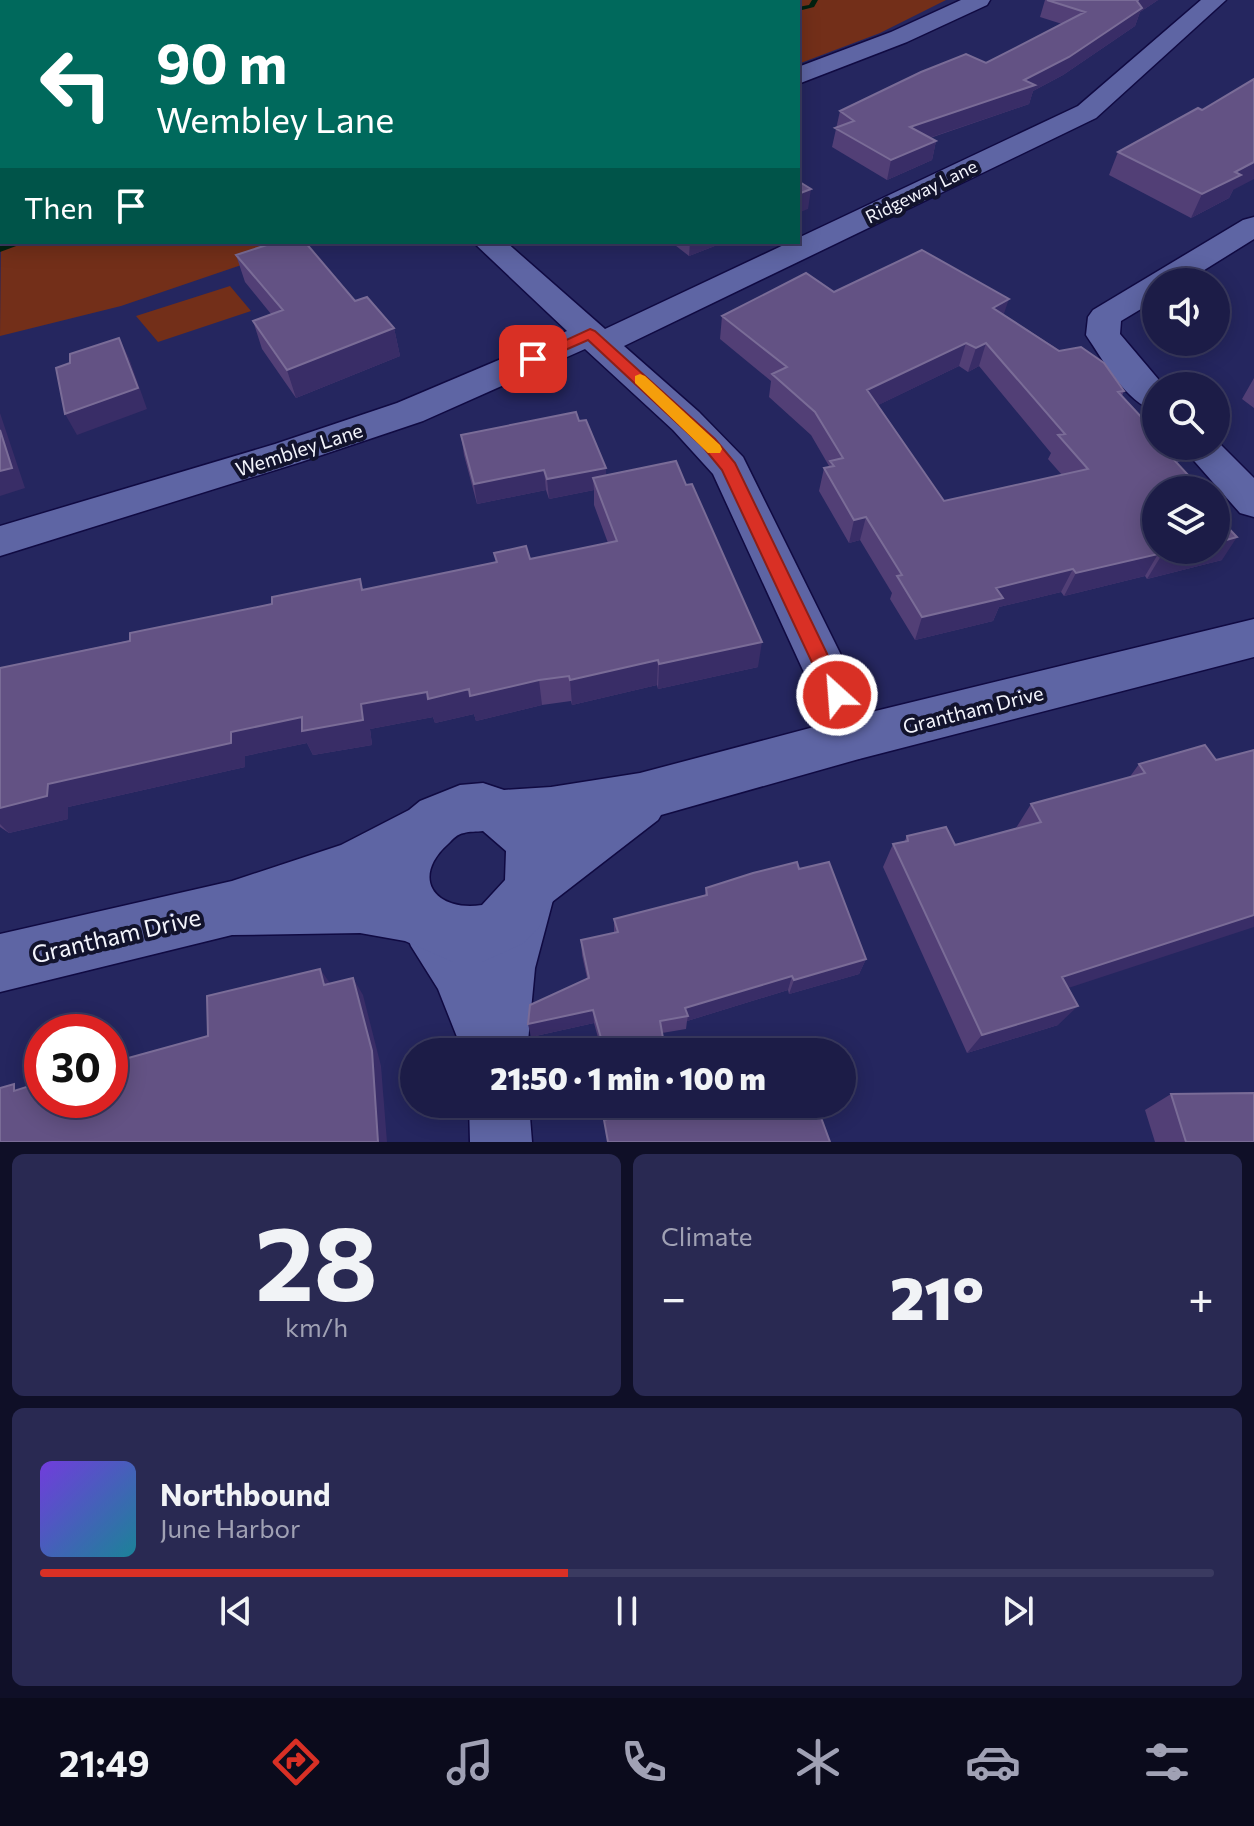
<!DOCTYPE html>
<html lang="en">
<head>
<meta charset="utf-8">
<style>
	:root { --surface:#1c1c47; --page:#292952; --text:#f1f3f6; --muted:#a0a1b4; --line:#3a3a60; --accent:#d93025 }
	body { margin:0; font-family:Commissioner,sans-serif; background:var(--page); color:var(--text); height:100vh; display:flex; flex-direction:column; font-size:30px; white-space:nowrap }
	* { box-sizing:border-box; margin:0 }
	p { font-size:26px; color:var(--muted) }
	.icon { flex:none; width:44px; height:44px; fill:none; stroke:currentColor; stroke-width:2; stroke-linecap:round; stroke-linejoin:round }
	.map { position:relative; height:1142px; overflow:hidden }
	.panel { display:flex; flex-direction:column; gap:12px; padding:12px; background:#0f0f27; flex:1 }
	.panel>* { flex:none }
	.banner { position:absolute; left:0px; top:0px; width:800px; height:244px; box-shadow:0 4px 20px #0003,0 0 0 2px var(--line); background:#00695c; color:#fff; overflow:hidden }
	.tools { position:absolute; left:1142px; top:268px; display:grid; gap:16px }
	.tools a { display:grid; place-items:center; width:88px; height:88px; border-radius:50%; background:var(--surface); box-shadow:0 4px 20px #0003,0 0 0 2px var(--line); font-size:40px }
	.speed { position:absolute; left:24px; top:1014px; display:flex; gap:16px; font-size:40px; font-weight:700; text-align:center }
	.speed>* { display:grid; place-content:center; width:104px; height:104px; border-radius:50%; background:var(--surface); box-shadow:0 4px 20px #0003,0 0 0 2px var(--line); line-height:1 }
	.speed .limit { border:12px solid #d22; background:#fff; color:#111 }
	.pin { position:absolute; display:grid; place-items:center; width:68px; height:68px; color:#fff; margin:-34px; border-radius:16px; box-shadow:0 4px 12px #0006 }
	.me { position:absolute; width:88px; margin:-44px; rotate:334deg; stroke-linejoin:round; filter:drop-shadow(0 0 6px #0008) }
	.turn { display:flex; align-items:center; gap:28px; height:168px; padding:0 24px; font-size:36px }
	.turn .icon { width:104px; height:104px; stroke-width:2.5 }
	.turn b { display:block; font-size:56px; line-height:68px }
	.then { display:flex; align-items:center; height:76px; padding:0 24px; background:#0003; gap:16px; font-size:30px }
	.big { font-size:60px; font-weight:800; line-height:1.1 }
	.panel .widget { flex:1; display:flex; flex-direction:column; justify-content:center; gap:12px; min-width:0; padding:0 28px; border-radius:12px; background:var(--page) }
	.panel .dial { align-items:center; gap:0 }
	.dial b { font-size:104px; line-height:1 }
	.song { display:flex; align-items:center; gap:24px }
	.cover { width:96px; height:96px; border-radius:12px; background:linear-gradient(135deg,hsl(260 70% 55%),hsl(190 70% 35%)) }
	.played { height:8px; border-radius:4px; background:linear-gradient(90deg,var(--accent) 45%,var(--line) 45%) }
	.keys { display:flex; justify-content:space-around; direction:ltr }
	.heat { display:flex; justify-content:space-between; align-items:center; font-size:44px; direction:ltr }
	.panel .tiles { flex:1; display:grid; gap:12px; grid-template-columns:1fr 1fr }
	.widget:last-child { grid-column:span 2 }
	.trip { position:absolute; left:400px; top:1038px; width:456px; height:80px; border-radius:40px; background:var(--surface); box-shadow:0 4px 20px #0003,0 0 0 2px var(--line); font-weight:800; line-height:80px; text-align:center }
	.dock { display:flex; height:128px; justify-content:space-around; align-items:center; background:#0b0b1c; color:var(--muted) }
	.dock .icon { width:56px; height:56px }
	.dock .current { color:var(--accent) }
	.dock b { font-size:36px; color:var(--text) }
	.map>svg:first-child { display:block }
	.green { fill:#732f19 }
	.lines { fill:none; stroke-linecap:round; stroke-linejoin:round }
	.stream { fill:#002110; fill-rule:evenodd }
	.service-casing { stroke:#100a42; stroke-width:3 }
	.minor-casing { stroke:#100a42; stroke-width:3 }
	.tertiary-casing { stroke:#100a42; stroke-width:3 }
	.service { fill:#5e65a4; fill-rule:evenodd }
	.minor { fill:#5e65a4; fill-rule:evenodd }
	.tertiary { fill:#5e65a4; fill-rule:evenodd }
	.wall { fill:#523f76; fill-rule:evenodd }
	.shaded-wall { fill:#392d67 }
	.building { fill:#635284; stroke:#7a6c97; stroke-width:2; fill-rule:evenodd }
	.route { fill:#d93025; stroke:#8d1f18; stroke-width:2 }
	.slow { fill:#f59e0b }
	.labels { text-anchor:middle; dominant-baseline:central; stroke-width:8; stroke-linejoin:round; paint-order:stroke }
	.far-street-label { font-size:18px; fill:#f3f4fc; stroke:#12132d }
	.street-label { font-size:20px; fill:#f3f4fc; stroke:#12132d }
	.near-street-label { font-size:24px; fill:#f3f4fc; stroke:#12132d }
</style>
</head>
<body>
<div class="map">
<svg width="1254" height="1142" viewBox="0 0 1254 1142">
	<rect width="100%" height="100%" fill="#25265f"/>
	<path class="green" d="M486,0h460l-66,33 -82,31v-62h-317z
		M2,139v103h307l-188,64 -121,30z
		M230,286l21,25 -93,31 -22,-26z"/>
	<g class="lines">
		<path class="stream" d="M812,0h6l-4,7 -16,4v-4l11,-2z
			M14,242h13l-27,10v-6z"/>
		<g class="service-casing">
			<path id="service" d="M558,0h15l-16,2z"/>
		</g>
		<g class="minor-casing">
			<path id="minor" d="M961,0h29l-3,5 -80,37 -109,42v-17l93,-35z
				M1201,0h25l-130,118 -472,228 75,66 44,45 139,281 -7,15 -17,6 -17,-6 -128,-279 -40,-44 -88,-81 -162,72 -122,41 -301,94v-30l275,-82 122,-41 170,-72 -94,-89h33l99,87 185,-87h8v-4l280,-132z
				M0,111h2v16h-2z
				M1254,217v22l-69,43h-29v18l-35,21 -1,13 44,52h-8v25c-30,-8 -53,-51 -70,-76l2,-18 5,-7 150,-90z
				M1216,440l38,38v39l-14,-4 -59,-67h35z
				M526,874l19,8 8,18 -18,68 -8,84h-64l-25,-63 -27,-43 -8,-19 8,-19 19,-8 19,8 33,51 25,-77z
				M469,1104h60l3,38h-62z"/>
		</g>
		<g class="tertiary-casing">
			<path id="tertiary" d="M1254,619v38l-395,102 -198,56 -3,5 -106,82 -14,27 -16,15 -40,18h-29l-48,-21 -45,-8 -128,2 -232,57v-58l232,-53 109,-36 68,-35 11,-9 40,-16 23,-2 21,7 47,-3 89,-14 219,-58zM483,831l23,20 -1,29 -23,25c-47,7 -72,-27 -34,-61 5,-5 9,-10 16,-11 5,-2 13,-1 19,-2z"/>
		</g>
		<use href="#service" class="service"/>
		<use href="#minor" class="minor"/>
		<use href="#tertiary" class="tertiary"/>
	</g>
	<path class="wall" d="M1045,0h113l-18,12 -5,14 -72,49 -30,16 -4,13 -99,34 6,3 -4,19 -45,20 -55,-33 8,-36 146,-48 76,-39 -22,-7z
		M1118,152l115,38 -4,8 -38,20 -82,-43z
		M671,242h54l-36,14z
		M236,255l119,46 39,27 6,28 -104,42 -34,-49 -9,-28 18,-7 -26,-32z
		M834,292l170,23 120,76 -2,5 56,68 44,96 -75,19 -2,-3 -81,20 -3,-4 -62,15 -6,14 -78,19 -25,-41 2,-6 -32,-53 -11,3 -30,-52 5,-23 5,-1v-1l-18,-31 -42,-38 2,-16 -51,-42 2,-23zM959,366l9,6 11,-6 72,87 -3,6 14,16 -118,26 -66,-96z
		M1254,378v30l-12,-9z
		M579,421l27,47v7l152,192 -100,22 -1,-4 -85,20 -1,-4 -29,4 -66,16 -2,-7 -39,9 -2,-6 -63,12 2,16 -59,10 -6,-12 -62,13v11l-177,40v12l-59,14 -9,-6v-159l496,-106 -2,-9 36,6 78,-16 -14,-38v-15l-45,9 -3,-9 -69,14 -13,-49 -3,-20z
		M1205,745l-137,243 -10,37 -91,28 -84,-186 10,-23 11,-2 3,-6 48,9 61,-17 15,-24 98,-26 10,-14z
		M799,869l67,90 -7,15 -70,20 -1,-4 -101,31 -1,8 -24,4v18l-4,1h-56l-8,-29 -63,14 56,-59 -5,-23 -1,-15 33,-7v-14l91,-24 1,-7z
		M1171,1094l83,48h-99l-10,-32z"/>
	<path class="shaded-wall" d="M296,0h41l1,2h-49z
		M1138,0h20l-18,12 -5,14 -72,49 -30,16 -4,13 -124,42 5,-19 114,-47z
		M2,75v21h-2v-20z
		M936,141l-4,19 -45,20 4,-20z
		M1254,162v17l-21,11 -4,8 -38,20 11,-24 33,-22z
		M811,189l-3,20 -10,4v-19z
		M690,242h35l-36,14z
		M1009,299l-8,23 -8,-14z
		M394,328l6,28 -104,42 -9,-28z
		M119,338l10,20 18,51 -70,26 -12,-21z
		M966,343l-7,23 -97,47 5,-23z
		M986,343l-7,23 -11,6 8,-24z
		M0,413l25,75 -25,8z
		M606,468v20l-13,-10 1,12 -45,9 -2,-20z
		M544,470l2,20 -69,14 -3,-20z
		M866,517l-6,23 -11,3 5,-23z
		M1237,537l-15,23 -75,19 14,-23 25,-6h30v-7z
		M1158,554l-13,22 -81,20 12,-23z
		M1073,569l-12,23 -62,15 -6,14 -78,19 7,-23 74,-29z
		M762,642l-4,25 -100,22 1,-25z
		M658,660l-1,25 -85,20 -2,-25z
		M539,680l3,25 -66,16 -2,-7 -39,9 -2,-6 -63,12 2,16 -59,10 -6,-12 -62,13v11l-177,40v12l-59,14 -9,-9v-16l48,-24 183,-52 130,-28 66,-12 42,-3z
		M1254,915v12l-210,69 18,-19z
		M866,959l-7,15 -70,20 5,-14z
		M320,969l12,17 -8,-1z
		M792,976l-4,14 -101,31 1,-5 -3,-8z
		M353,978l10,17 18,71 6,76h-9z
		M1078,1006l-20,19 -91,28 15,-18z
		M593,1010l1,13 -63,14 -3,-13z
		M663,1038l-1,13 -4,1h-31z"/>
	<path class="building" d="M0,0h258l-5,2h-243l2,-1h-12z
		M264,0h32l-7,2h-23z
		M1047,0h91l-1,1 5,7 -73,49 -45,23 11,5 -125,42 26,14 -45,19 -56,-32 19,-7 -14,-10 81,-39 45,-18 20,9 99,-51z
		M2,9v66l-2,1v-66z
		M1254,79v83l-19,10 6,3 -39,19 -84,-42 80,-44 4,2z
		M798,181l13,8 -13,5z
		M276,242h29l50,59 12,-4 27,31 -107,42 -34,-49 30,-11 -47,-55z
		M922,250l87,49 -16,9 66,43 22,-4 23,16 20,28 -6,1 38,41v13h12l12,14 -5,1 27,29h-46v60h30l-25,6 -3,-2 -82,19 -3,-4 -77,19 7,10 -81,19 -25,-41 5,-1 -36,-58 -12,3 -30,-52 10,-2 -4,-5 13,-3 -28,-46 -43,-38 15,-7 -65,-51 84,-43 28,19zM966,343l10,5 10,-5 79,91 -7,1 30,34 -144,32 -77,-111z
		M119,338l19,50 -73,26 -9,-46 14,-5v-9z
		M576,412l3,9 7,-1 20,48 -59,11 -3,-9 -70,14 -13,-49z
		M0,430l12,38 -12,3z
		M676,461l10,24 6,-1 70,158 -103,22 -1,-4 -88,20 -1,-4 -30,4 -69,16 -1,-7 -41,10 -1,-7 -66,12 2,16 -61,11v-14l-71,15v11l-183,41 -1,12 -47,12v-140l130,-27v-8l142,-29v-7l88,-18 2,11 135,-28 -3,-9 32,-7 4,13 87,-18 -24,-63z
		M1216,515l21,22 -21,6z
		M1205,745l11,15 38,-10v165l-192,62 16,29 -96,29 -89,-191 15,-3 -1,-5 39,-9 9,18 86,-23 -10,-18 114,-31 -6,-9z
		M797,862l2,7 30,-7 37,97 -72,21 -2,-4 -107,32 3,8 -28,5 3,17 -36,14h-22l-12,-42 -65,14 2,-19 59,-27 -8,-38 37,-8 -4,-13 93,-24 -1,-7 47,-15z
		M320,969l4,16 29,-7 19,73 6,91h-378v-54l14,-4v7l28,-9v18h68v-37l98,-27 -1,-40z
		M1254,1093v49h-68l-15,-48z
		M659,1104h111l1,3 9,-3h36l14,38h-222l-4,-22z"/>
	<path class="route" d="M590,329l5,2 120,108 20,24 112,232 -3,6 -7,2 -7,-2 -108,-231 -19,-23 -115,-107 -50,22h-10l-3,-3z"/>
	<path class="slow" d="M640,374l5,2 75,69 2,4 -2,4h-12l-73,-70v-7z"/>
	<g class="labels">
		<g class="far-street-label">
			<text transform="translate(921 191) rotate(-26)">Ridgeway Lane</text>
		</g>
		<g class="street-label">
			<text transform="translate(299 449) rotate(-18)">Wembley Lane</text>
			<text transform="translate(973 709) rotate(-14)">Grantham Drive</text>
		</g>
		<g class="near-street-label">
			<text transform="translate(116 935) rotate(-13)">Grantham Drive</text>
		</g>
	</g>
</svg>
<div class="tools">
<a><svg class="icon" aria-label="sound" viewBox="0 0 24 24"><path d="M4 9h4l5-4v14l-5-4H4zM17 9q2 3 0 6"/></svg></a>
<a><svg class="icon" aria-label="search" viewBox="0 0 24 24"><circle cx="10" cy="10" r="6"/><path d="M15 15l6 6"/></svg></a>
<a><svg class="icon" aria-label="layers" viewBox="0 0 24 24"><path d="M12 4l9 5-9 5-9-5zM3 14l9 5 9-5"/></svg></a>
</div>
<div class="speed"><div class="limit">30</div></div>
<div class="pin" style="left:533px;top:359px;background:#d93025"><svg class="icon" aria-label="arrive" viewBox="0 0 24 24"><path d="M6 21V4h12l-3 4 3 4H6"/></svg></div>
<svg class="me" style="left:837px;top:695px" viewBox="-20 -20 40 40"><circle r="17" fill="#d93025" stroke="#fff" stroke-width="3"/><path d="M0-11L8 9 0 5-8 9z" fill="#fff"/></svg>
<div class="trip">21:50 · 1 min · 100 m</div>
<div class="banner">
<div class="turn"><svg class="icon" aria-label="left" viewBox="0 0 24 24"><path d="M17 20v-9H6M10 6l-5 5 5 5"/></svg><div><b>90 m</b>Wembley Lane</div></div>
<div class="then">Then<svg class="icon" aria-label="arrive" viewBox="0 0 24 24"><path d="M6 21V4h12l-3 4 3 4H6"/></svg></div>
</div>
</div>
<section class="panel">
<div class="tiles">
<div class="widget dial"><b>28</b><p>km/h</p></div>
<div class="widget"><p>Climate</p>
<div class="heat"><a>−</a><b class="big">21°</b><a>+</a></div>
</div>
<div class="widget">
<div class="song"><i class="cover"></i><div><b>Northbound</b><p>June Harbor</p></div></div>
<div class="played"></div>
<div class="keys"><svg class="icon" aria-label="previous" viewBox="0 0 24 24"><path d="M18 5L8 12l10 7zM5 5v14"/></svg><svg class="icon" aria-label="pause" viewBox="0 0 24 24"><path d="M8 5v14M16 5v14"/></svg><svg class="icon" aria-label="next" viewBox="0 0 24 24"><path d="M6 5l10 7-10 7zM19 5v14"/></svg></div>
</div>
</div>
</section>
<nav class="dock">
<b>21:49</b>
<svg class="icon current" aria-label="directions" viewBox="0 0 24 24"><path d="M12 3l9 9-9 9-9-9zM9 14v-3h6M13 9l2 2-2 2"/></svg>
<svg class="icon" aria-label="music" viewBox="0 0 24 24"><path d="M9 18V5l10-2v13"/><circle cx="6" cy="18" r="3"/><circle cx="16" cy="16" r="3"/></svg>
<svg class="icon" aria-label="phone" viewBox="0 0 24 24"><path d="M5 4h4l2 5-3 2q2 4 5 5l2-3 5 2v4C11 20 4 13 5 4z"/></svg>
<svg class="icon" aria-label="climate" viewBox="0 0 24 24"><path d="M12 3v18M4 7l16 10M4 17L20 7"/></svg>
<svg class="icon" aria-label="car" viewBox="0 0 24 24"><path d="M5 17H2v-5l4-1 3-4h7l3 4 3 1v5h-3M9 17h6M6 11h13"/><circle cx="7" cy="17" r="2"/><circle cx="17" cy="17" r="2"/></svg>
<svg class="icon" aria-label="filters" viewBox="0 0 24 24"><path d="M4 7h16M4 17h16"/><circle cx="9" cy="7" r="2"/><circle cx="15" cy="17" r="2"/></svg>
</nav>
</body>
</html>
